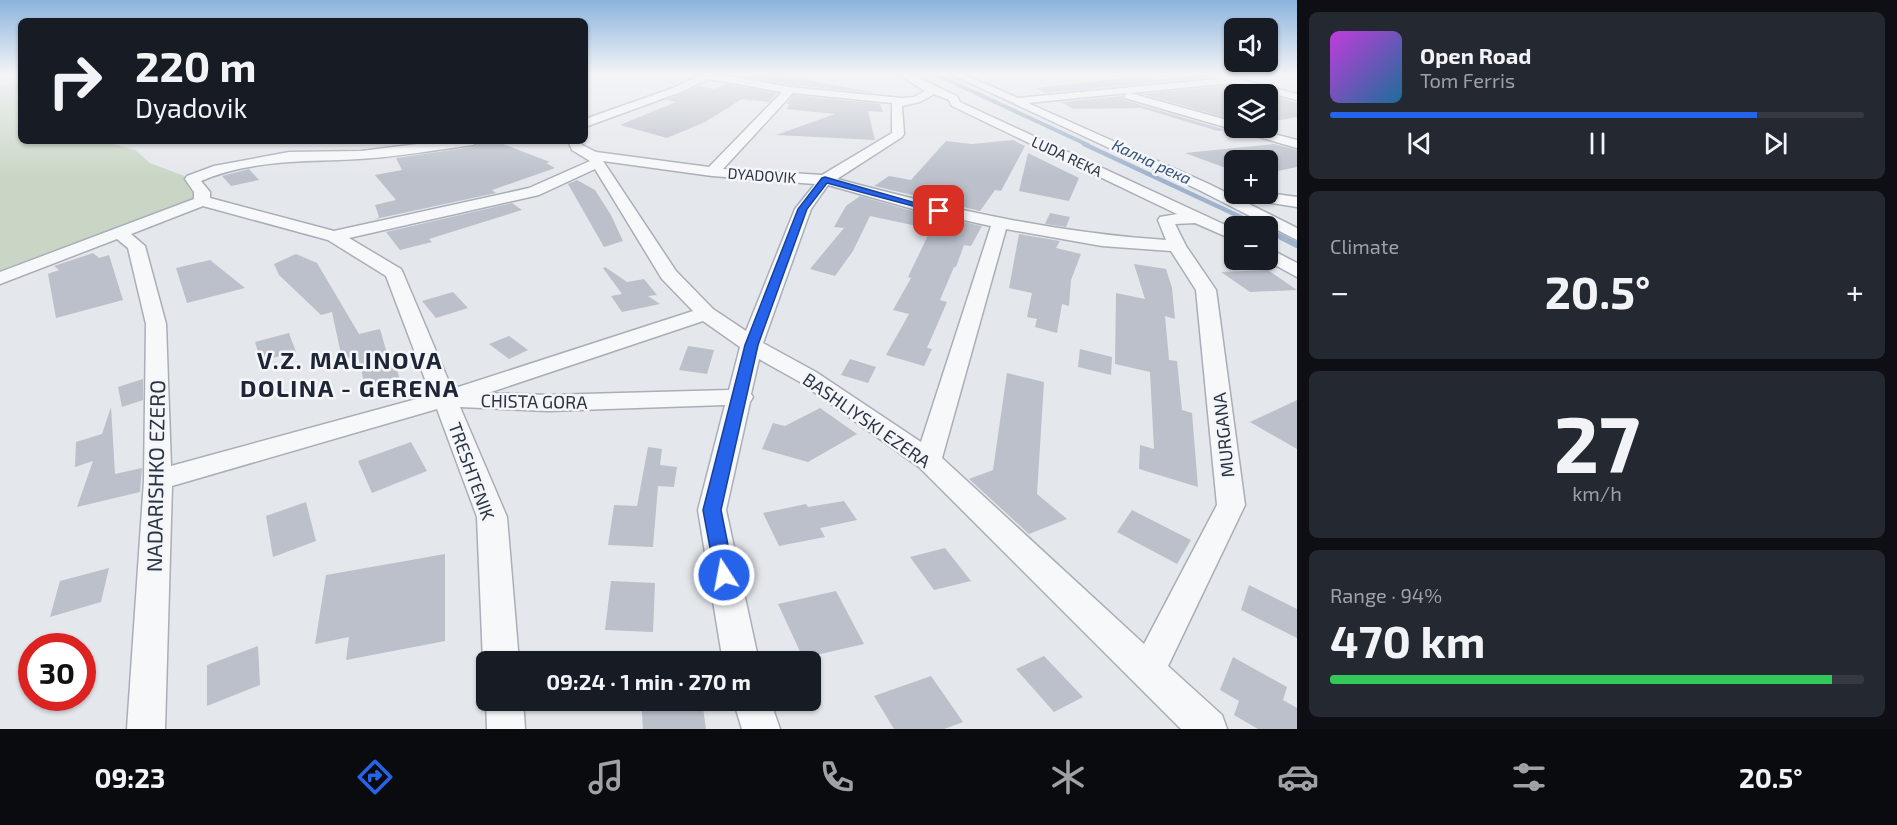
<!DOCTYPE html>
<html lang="en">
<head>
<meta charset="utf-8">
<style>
	:root { --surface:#171b24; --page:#242831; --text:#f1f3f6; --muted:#9ea1a6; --line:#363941; --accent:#2563eb }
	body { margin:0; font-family:"Exo 2",sans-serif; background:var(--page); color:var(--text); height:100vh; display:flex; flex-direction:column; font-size:22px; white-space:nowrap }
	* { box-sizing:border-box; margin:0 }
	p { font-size:20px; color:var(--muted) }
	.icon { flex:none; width:33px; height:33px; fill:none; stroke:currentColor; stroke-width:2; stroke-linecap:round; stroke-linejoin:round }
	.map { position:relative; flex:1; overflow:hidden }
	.panel { display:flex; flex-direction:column; gap:12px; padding:12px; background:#0d0f14; width:600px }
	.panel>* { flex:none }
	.banner { position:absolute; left:18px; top:18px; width:570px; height:126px; border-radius:9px; box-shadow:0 2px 4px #0004; background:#171b24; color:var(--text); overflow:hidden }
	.controls { position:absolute; left:1224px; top:18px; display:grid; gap:12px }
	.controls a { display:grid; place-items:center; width:54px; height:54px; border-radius:9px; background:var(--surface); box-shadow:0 2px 4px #0004; font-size:30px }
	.speed { position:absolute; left:18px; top:633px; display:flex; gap:12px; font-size:30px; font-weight:700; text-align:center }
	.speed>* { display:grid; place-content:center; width:78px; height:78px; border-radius:50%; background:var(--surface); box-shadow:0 2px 4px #0004; line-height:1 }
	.speed .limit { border:9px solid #d22; background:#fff; color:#111 }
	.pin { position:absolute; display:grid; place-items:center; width:51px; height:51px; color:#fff; margin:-26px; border-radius:12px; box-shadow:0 3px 9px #0006 }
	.me { position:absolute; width:66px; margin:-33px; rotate:349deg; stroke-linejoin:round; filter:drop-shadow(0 0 4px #0008) }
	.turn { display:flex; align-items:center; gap:21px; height:126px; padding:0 18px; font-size:27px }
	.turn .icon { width:78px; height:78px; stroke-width:2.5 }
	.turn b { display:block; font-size:42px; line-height:51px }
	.big { font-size:45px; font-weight:700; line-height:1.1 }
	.panel .tile { flex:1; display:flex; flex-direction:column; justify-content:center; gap:9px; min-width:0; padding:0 21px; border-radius:9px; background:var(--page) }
	.panel .dial { align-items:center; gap:0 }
	.dial b { font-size:78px; line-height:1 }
	.song { display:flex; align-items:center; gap:18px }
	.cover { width:72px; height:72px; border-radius:9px; background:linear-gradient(135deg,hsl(290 70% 55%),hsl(200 70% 35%)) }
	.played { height:6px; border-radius:3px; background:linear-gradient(90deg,var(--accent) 80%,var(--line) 80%) }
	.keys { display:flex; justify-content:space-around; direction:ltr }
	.heat { display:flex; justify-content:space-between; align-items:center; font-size:33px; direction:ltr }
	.charge { height:9px; border-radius:4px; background:linear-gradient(90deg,#34c759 94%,var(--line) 0) }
	.trip { position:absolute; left:476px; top:651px; width:345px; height:60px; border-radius:9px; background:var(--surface); box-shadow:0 2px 4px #0004; font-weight:700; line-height:60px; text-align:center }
	.tab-bar { display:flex; height:96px; justify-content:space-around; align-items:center; background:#090b0e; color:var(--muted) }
	.tab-bar .icon { width:42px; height:42px }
	.tab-bar .selected { color:var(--accent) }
	.tab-bar b { font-size:27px; color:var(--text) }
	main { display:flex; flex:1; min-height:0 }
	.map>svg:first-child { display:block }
	.green { fill:#c9d6c5 }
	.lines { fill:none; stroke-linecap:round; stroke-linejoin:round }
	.stream-far2 { stroke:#9fb4cc; stroke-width:4 }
	.stream-far1 { stroke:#9fb4cc; stroke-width:4.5 }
	.stream { stroke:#9fb4cc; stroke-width:6 }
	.building { fill:#bbc0ca }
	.minor-casing { stroke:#a9aeb7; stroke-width:3 }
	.minor { fill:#f7f8fa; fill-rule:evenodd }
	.route { fill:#2563eb; stroke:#184099; stroke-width:1.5 }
	.labels { text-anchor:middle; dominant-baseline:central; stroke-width:5; stroke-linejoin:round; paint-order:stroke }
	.far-street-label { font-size:15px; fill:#2b3445; stroke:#f4f6f9 }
	.far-water-label { font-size:16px; font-style:italic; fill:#34527a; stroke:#f4f6f9 }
	.street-label { font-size:18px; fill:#2b3445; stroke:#f4f6f9 }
	.near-street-label { font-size:21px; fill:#2b3445; stroke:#f4f6f9 }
	.district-label { font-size:24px; font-weight:bold; letter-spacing:1.5px; fill:#1d2536; stroke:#f4f6f9 }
</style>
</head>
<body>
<main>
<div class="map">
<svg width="1297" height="729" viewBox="0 0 1297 729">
	<rect width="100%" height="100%" fill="#e4e7ec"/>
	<path class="green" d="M21,83v58h82l32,9 15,13 42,16 10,22 -202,77v-192z"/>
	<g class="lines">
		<path class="stream-far2" d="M935,74l153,71"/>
		<path class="stream-far1" d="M1084,144l176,82
			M1268,230l16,8"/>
		<path class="stream" d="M1281,237l16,8"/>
	</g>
	<path class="building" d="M757,74h19l101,19 -87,-8 -43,-8z
		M1211,74l-1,3 -165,16 -9,-5 105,-12 15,4z
		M727,84l50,9 -8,9 -27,-3 -37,23 -38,16 -47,-13 56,-23 -10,-2 33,-14 15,3z
		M1231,85l35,9h-32v26l-92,-26z
		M794,95l86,9 3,8 -15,-1 7,29 -99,-5 59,-21 -49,-5 4,-5h-4z
		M1268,95l29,8v14l-29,5z
		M1122,96l2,4 102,30 -8,1 -77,-23 -68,1 -12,-7z
		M1013,140l12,6 -24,45 -6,-1 -15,21 -106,-25 15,-10 22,4 35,-39 26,3z
		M495,141l55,21 -4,1 9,5 -63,22 4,3 -121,26 4,-2 -4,-12 21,-5 -21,-25 27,-5 -6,-12 77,-11 8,-5z
		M1274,144l23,6v17l-29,6v-13h-34v11l-49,-18z
		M1028,153l51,25 -10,23 -50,-10z
		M249,169l10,11 -28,6 -9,-10z
		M577,180l18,10 16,25 12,26 -19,6 -36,-63z
		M860,196l52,15 70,15 -11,20 -7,-1 -8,22h-2l-14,33 7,2 -20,46 5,1 -8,17 -38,-11 23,-41 -16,-4 18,-32 -3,-1 23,-48 -61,-13 -17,35 -18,25 -25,-7 34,-41 -10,-1 12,-21z
		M512,203l10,7 -93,29 3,3 -32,8 -14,-18z
		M1050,213l20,4 -4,10 -21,-3z
		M1019,234l41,7 -4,7 25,6 -10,26 -2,26 -7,-2 -5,29 -22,-6 2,-8 -10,-2 5,-24 -23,-5z
		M93,253l6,5 10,-3 14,45 -67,18 -8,-44 11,-4 -5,-4z
		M296,254l21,9 42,71 21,-5 10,35 5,-1 6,20 -35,8 -8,-35 -16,3 -10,-47 -11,3 -42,-40 -5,-11z
		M210,260l35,28 -58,15 -11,-35z
		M1134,264l32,5 6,19 3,31 -10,-3 4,44 8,1 5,49 10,3 6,74 -59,-18 1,-24 14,4 -4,-77 -35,-8 1,-71 29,6z
		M605,267l22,15 17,-3 13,16 -9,1 12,8 -38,8 -11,-16 11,-2 -19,-26z
		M1268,270l29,20 -47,2 -29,-20z
		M453,292l15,16 -32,10 -14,-17z
		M289,333l7,19 -35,9 -6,-19z
		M509,336l19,14 -19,9 -20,-15z
		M688,346l26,4 -7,24 -28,-4z
		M1080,349l32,8 -1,18 -33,-8z
		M850,359l26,8 -8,16 -27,-8z
		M1007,373l37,9 -7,112 30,25 -38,15 -60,-55 24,-9z
		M143,379v21l-21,7 -4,-20z
		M1297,400v49l-47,-27z
		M111,407l4,67 27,-6 -2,24 -63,15 16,-46 -18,6 1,-25 26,-8z
		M820,408l37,26 -49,28 -46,-13 11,-26 12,3z
		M411,442l16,29 -55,22 -14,-32z
		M648,447l14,2 -2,16 17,2 -3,20 -16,-1 -5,61 -45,-2 6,-40 23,1z
		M844,501l13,19 -37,8 5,9 -46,9 -16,-33 43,-9 2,3z
		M306,502l10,39 -43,16 -7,-41z
		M1132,510l59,30 -14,24 -60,-32z
		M945,548l26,33 -37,9 -24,-33z
		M445,554v87l-99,19 3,-23 -34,7 11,-69z
		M109,568l-8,34 -51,15 10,-36z
		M611,581l44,2 -2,49 -48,-2z
		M1249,585l48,24v29l-56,-28z
		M836,591l28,53 -61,14 -25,-54z
		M258,646l2,39 -53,21v-41z
		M1044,656l39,41 -29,15 -38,-43z
		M1233,657l54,30 -4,13 14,8v21h-39l-24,-14 5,-14 -19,-11z
		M931,676l32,46 -19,7h-50l-20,-33z
		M641,700h61l4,29h-63z"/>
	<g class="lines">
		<g class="minor-casing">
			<path id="minor" d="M703,74h14l73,13 112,11 12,-1 11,-6 -27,-17h12l47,22 3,6 274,127v11l-39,-17 -20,1 11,22 30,44 29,215 -77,161 54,49 5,14h-46l-262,-262 -119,-85 -41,-23 -8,35 2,3 -3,5 -24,108 33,152h-36l-25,-152 27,-105 -177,6 -88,-4 47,110 12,145h-33v6l-3,-6 -6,-145 -40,-108 -265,77 -7,243h-38l17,-249 2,-156 -18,-76 -11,-9 -117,45v-12l194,-73v-7l-9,-13 2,-3 27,-10 75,-14 72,-1 81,-10h37l-6,4c-38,5 -76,12 -114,14 -54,3 -107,0 -158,22l9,11v6l124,33 195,-43 61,-27 -18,-11 -4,-9h12l2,4 14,7 113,15 73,-75 -73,-13 -28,13 -96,35v-8l88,-31zM793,93l99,10v30l-70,42 -99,-6zM934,94l15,6 3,6 225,108 -17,3 -2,3 8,20c-112,-7 -221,-32 -329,-61l65,-42 2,-3 -2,-28 18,-4zM603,161l109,15 103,8 -20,25 -49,122 -33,-22 -37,-38zM595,169l67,110 31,32 -241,78 -49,-116 -2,-4 -52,-31 190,-43zM828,185l85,24 78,17 -70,216 -105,-70 -53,-29 48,-134zM203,206l125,34 58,36 45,119 -260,71 -5,-142 -21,-78 -14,-12zM1006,229l96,17 69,5 25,39 21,215 -73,139 -202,-186zM703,321l37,26 -11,43 -181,5 -60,-2z
				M951,74h12l55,24 198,-19v-4l4,-1 77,20v6l-65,-17 -102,10 104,29v6h17l46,12v8l-172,-50 -1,-2 3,-3 -99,10 181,81 88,44v12l-98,-50z
				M1268,193l29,4v10l-51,-8 -8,-5z
				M1268,248l29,15v14l-31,-17z
				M486,699l37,1 2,29h-38z
				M733,700h37l10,29h-38z"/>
		</g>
		<use href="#minor" class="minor"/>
	</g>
	<linearGradient id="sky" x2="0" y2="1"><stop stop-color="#8bb4dd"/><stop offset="0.42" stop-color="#f3f4f6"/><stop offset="1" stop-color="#f3f4f6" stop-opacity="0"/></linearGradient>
	<rect width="1297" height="176" fill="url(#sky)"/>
	<path class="route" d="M825,177l119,34 -5,2 -112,-30 -20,26 -49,136 -37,165 13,65 -3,6 -7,2 -6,-2 -3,-6 -12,-65 42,-165 53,-136 24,-31z"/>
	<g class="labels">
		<g class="far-street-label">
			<text transform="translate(1067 156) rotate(25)">LUDA REKA</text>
			<text transform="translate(762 175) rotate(4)">DYADOVIK</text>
		</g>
		<g class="far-water-label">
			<text transform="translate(1152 161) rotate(25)">Кална река</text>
		</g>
		<g class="street-label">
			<text transform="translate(534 401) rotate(1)">CHISTA GORA</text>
			<text transform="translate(867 420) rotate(35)">BASHLIYSKI EZERA</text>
			<text transform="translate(1223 435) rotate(-96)">MURGANA</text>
			<text transform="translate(472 471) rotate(70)">TRESHTENIK</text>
		</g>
		<g class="near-street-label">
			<text transform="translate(155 476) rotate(-89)">NADARISHKO EZERO</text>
		</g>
		<g class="district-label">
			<text x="350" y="359">V.Z. MALINOVA<tspan x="350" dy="28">DOLINA - GERENA</tspan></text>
		</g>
	</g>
</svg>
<div class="controls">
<a><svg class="icon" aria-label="sound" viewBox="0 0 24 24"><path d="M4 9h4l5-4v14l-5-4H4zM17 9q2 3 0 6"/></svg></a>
<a><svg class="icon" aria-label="layers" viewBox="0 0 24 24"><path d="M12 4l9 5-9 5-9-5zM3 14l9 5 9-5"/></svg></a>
<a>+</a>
<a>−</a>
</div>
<div class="speed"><div class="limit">30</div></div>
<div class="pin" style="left:939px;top:211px;background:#d93025"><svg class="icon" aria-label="arrive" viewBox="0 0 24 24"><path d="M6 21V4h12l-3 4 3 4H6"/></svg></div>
<svg class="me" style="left:724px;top:575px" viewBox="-20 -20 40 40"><circle r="17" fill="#2563eb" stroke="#fff" stroke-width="3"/><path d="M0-11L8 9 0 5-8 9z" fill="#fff"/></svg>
<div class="trip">09:24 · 1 min · 270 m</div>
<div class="banner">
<div class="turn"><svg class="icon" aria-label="right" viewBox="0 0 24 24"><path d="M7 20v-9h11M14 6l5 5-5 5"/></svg><div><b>220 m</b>Dyadovik</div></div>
</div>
</div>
<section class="panel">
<div class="tile">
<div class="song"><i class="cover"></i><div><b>Open Road</b><p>Tom Ferris</p></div></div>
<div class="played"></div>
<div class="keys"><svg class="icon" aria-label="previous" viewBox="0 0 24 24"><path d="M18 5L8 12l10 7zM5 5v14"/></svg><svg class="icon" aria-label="pause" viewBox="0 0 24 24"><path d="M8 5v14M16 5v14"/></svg><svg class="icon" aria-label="next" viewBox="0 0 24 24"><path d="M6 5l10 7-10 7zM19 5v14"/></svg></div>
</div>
<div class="tile"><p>Climate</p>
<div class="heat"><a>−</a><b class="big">20.5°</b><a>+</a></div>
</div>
<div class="tile dial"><b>27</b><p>km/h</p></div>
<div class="tile"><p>Range · 94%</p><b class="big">470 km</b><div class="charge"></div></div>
</section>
</main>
<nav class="tab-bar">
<b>09:23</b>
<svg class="icon selected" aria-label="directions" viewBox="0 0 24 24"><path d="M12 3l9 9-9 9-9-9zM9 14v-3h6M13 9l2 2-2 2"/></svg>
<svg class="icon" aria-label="music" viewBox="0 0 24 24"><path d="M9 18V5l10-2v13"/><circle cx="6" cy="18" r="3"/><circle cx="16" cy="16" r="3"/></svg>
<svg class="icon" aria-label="phone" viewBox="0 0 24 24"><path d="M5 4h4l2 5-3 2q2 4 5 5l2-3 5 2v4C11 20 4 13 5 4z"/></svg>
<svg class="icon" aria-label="climate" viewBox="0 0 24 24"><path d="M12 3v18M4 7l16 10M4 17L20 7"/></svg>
<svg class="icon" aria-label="car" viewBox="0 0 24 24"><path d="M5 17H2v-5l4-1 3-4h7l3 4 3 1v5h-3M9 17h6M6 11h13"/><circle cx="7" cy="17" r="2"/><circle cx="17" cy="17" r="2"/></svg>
<svg class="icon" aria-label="filters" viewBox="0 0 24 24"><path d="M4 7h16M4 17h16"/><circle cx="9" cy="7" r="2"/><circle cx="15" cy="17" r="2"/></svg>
<b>20.5°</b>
</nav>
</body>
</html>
